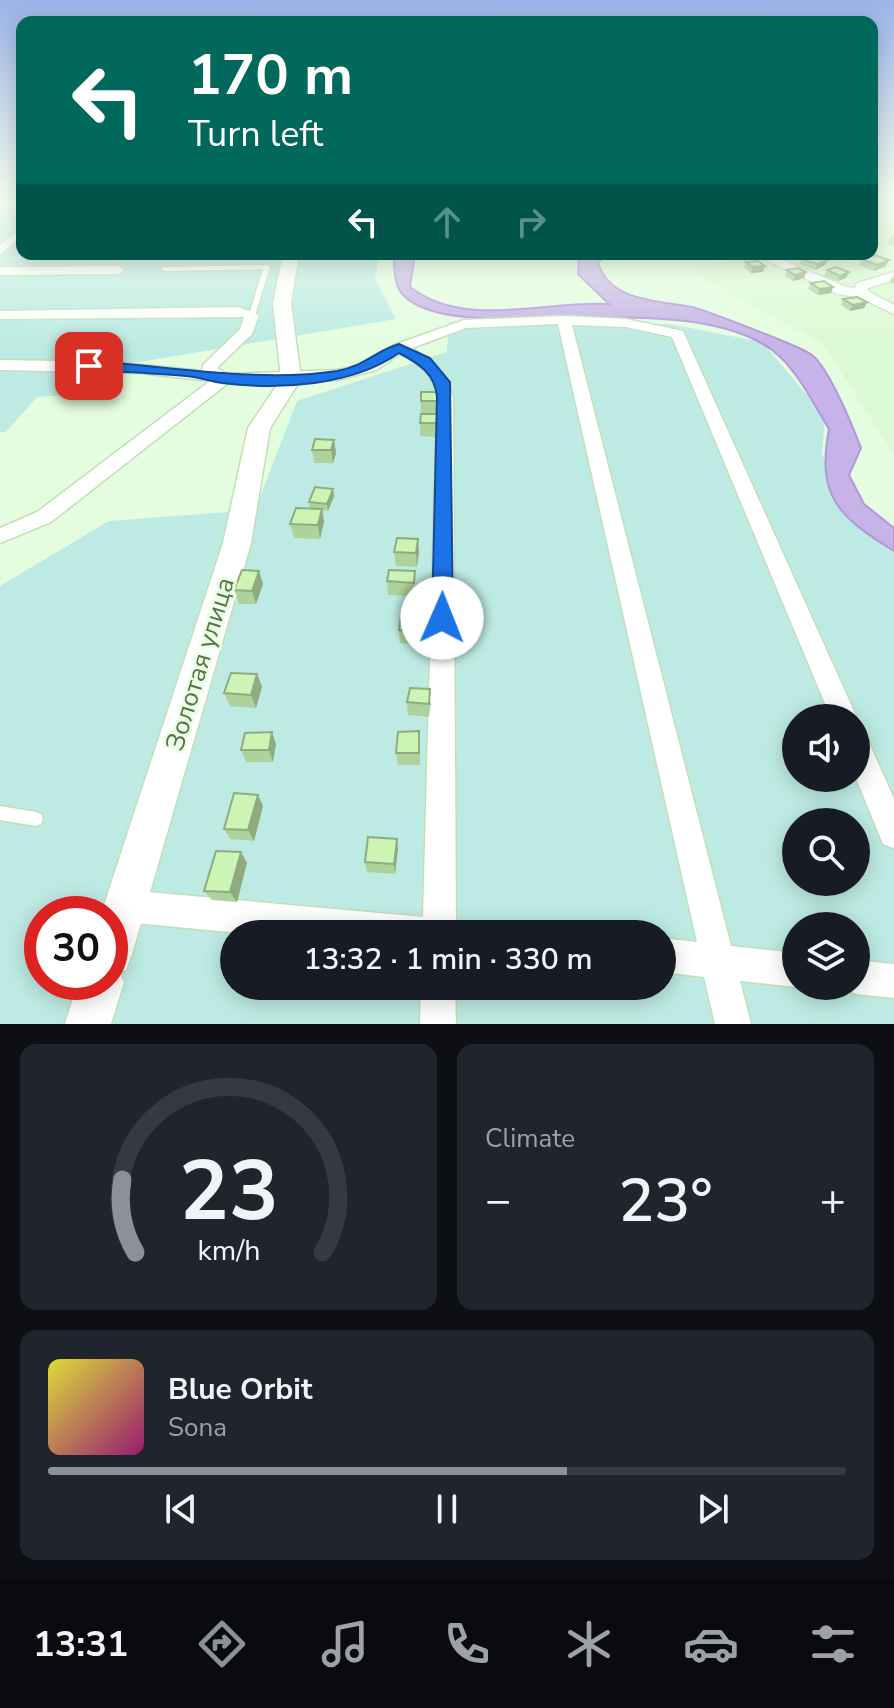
<!DOCTYPE html>
<html lang="en">
<head>
<meta charset="utf-8">
<style>
	:root { --surface:#171b24; --page:#20242c; --text:#f1f3f6; --muted:#9ea1a6; --line:#363941; --accent:#8c9099 }
	body { margin:0; font-family:"Nunito Sans",sans-serif; background:var(--page); color:var(--text); height:100vh; display:flex; flex-direction:column; font-size:30px; white-space:nowrap }
	* { box-sizing:border-box; margin:0 }
	p { font-size:26px; color:var(--muted) }
	.icon { flex:none; width:44px; height:44px; fill:none; stroke:currentColor; stroke-width:2; stroke-linecap:round; stroke-linejoin:round }
	.map { position:relative; height:1024px; overflow:hidden }
	.panel { display:flex; flex-direction:column; gap:20px; padding:20px; background:#0d0f14; flex:1 }
	.panel>* { flex:none }
	.guide { position:absolute; left:16px; top:16px; width:862px; height:244px; border-radius:16px; box-shadow:0 4px 20px #0003; background:#00695c; color:#fff; overflow:hidden }
	.tools { position:absolute; left:782px; top:704px; display:grid; gap:16px }
	.tools a { display:grid; place-items:center; width:88px; height:88px; border-radius:50%; background:var(--surface); box-shadow:0 4px 20px #0003; font-size:40px }
	.speed { position:absolute; left:24px; top:896px; display:flex; gap:16px; font-size:40px; font-weight:700; text-align:center }
	.speed>* { display:grid; place-content:center; width:104px; height:104px; border-radius:50%; background:var(--surface); box-shadow:0 4px 20px #0003; line-height:1 }
	.speed .limit { border:12px solid #d22; background:#fff; color:#111 }
	.pin { position:absolute; display:grid; place-items:center; width:68px; height:68px; color:#fff; margin:-34px; border-radius:16px; box-shadow:0 4px 12px #0006 }
	.me { position:absolute; width:88px; margin:-44px; rotate:1deg; stroke-linejoin:round; filter:drop-shadow(0 0 6px #0008) }
	.turn { display:flex; align-items:center; gap:28px; height:168px; padding:0 40px; font-size:36px }
	.turn .icon { width:104px; height:104px; stroke-width:2.5 }
	.turn b { display:block; font-size:56px; line-height:68px }
	.lanes { display:flex; align-items:center; height:76px; padding:0 40px; background:#0003; justify-content:center; gap:40px; direction:ltr }
	.lanes .off { opacity:.35 }
	.big { font-size:60px; font-weight:600; line-height:1.1 }
	.panel .tile { flex:1; display:flex; flex-direction:column; justify-content:center; gap:12px; min-width:0; padding:0 28px; border-radius:16px; background:var(--page) }
	.panel .dial { align-items:center; gap:0 }
	.dial svg { height:208px; overflow:visible; fill:none; stroke:var(--line); stroke-width:7; stroke-linecap:round; text-anchor:middle }
	.dial text { fill:var(--text); stroke:none }
	.song { display:flex; align-items:center; gap:24px }
	.cover { width:96px; height:96px; border-radius:12px; background:linear-gradient(135deg,hsl(60 70% 55%),hsl(320 70% 35%)) }
	.played { height:8px; border-radius:4px; background:linear-gradient(90deg,var(--accent) 65%,var(--line) 65%) }
	.keys { display:flex; justify-content:space-around; direction:ltr }
	.heat { display:flex; justify-content:space-between; align-items:center; font-size:44px; direction:ltr }
	.panel .tiles { flex:1; display:grid; gap:20px; grid-template-columns:1fr 1fr }
	.tile:last-child { grid-column:span 2 }
	.trip { position:absolute; left:220px; top:920px; width:456px; height:80px; border-radius:40px; background:var(--surface); box-shadow:0 4px 20px #0003; font-weight:600; line-height:80px; text-align:center }
	.menu { display:flex; height:128px; justify-content:space-around; align-items:center; background:#090b0e; color:var(--muted) }
	.menu .icon { width:56px; height:56px }
	.menu .selected { color:var(--accent) }
	.menu b { font-size:36px; color:var(--text) }
	.map>svg:first-child { display:block }
	.residential { fill:#dbfad3 }
	.green { fill:#bdebe3; fill-rule:evenodd }
	.water { fill:#c7b3e7; stroke:#b298da; stroke-width:2 }
	.lines { fill:none; stroke-linecap:round; stroke-linejoin:round }
	.service-casing { stroke:#c3dfb8; stroke-width:3 }
	.minor-casing { stroke:#c3dfb8; stroke-width:3 }
	.tertiary-casing { stroke:#c3dfb8; stroke-width:3 }
	.service { fill:#fff; fill-rule:evenodd }
	.minor { fill:#fff; fill-rule:evenodd }
	.tertiary { fill:#fff; fill-rule:evenodd }
	.wall { fill:#afd29c }
	.shaded-wall { fill:#8fab7f }
	.building { fill:#ccf4b5; stroke:#8fab7f; stroke-width:2 }
	.route { fill:#1a73e8; stroke:#114b97; stroke-width:2 }
	.labels { text-anchor:middle; dominant-baseline:central; stroke-width:6; stroke-linejoin:round; paint-order:stroke }
	.near-street-label { font-size:26px; fill:#597546; stroke:#eaffe6 }
</style>
</head>
<body>
<div class="map">
<svg width="894" height="1024" viewBox="0 0 894 1024">
	<rect width="100%" height="100%" fill="#e4fddf"/>
	<path class="residential" d="M883,201h11v254l-71,-111 -129,-71 47,-19h131v-30l4,-1z"/>
	<path class="green" d="M0,201h22v53h358l-5,25 21,40 -293,49 -24,26 -42,3 -31,35h-6z
		M449,322l221,2 92,18 63,74 -3,38 24,55 48,38v477h-894v-438l109,-65 146,-11 42,-109 150,-49zM796,718h60v60h-60zM796,822h60v60h-60zM42,914h68v68h-68zM796,926h60v60h-60zM234,934h428v52h-428z"/>
	<path class="water" d="M393,254h22l-5,33c56,43 135,13 199,17l-31,-30 1,-14 8,-6h20l-9,9c13,39 59,37 94,44 15,4 110,40 120,48 17,13 41,72 49,93l-12,27 15,29 30,24v23c-55,-34 -78,-54 -65,-122 -16,-26 -32,-60 -57,-79 -91,-67 -317,0 -369,-55 -10,-11 -8,-28 -10,-41z"/>
	<g class="lines">
		<g class="service-casing">
			<path id="service" d="M267,265l3,2 -15,48 -3,2 -3,-2 14,-46 -99,2 -3,-2 3,-2z
				M0,806l36,6 5,2 2,5 -2,5 -5,2 -36,-6z"/>
		</g>
		<g class="minor-casing">
			<path id="minor" d="M0,201h22v5h-22z
				M22,227v9l-22,19v-10z
				M753,254h16l77,33 9,1 2,-5 37,-11v8l-26,8v3l26,14v9l-36,-17 -20,-3z
				M0,267l118,-1 6,4 -6,4 -118,1z
				M238,307l21,8 -7,19 -35,34 10,6 111,-4 28,-6 28,-19 70,-25 100,-4 62,3 57,12 174,387 -1,3v-3h-25l-159,-381 -46,-10 -54,-2 159,621 65,7v33h3l-3,1 -56,-6 11,43h-36l-11,-47 -42,-5v-34l35,4 -139,-618 -92,4 -54,20 29,21 12,28 3,537h-206l-125,-12 -11,-5 -5,-11 5,-11 11,-5 298,27 14,-520c-5,-23 -16,-33 -37,-43l-24,16 -38,10 -111,4 -176,138 -51,21v-15l37,-16 173,-131 -70,-8 -140,-3v-10l112,2 90,9 1,-6 37,-36 4,-12 -244,2v-8z
				M856,732l10,4 28,63v49l-11,-4 -27,-66z
				M856,960l38,4v34l-38,-4 -12,-5 -2,-3h14z
				M421,986h34l1,38h-36z"/>
		</g>
		<g class="tertiary-casing">
			<path id="tertiary" d="M283,254h16l-8,49 10,76 -31,49 -19,115 -119,411 -6,16 -7,2 5,10 -13,42h-46l13,-42h32v-68h-9l122,-371 25,-115 33,-49 -8,-76z"/>
		</g>
		<use href="#service" class="service"/>
		<use href="#minor" class="minor"/>
		<use href="#tertiary" class="tertiary"/>
	</g>
	<path class="wall" d="M893,233h1v13l-6,-2z
		M779,254h21l-1,2 -12,3z
		M802,259l23,6 -10,5 -16,-6z
		M862,259l24,7 -12,5 -15,-6z
		M746,262l17,10 -12,1 -7,-5z
		M787,270l19,2 -2,6 -11,3 -8,-5z
		M827,270l22,2 -3,6 -8,3 -14,-5z
		M894,275v9l-5,-2z
		M811,283l22,4 -2,6 -13,2 -10,-6z
		M843,299l24,3 -3,6 -14,3 -9,-6z
		M439,392v45l-19,-1 1,-35z
		M334,440l2,13 -3,10h-19l-2,-13z
		M333,489l1,7 -6,15 -6,-1 2,12 -4,17 -26,-1 -4,-14 20,-16 -1,-6z
		M394,552h25l-2,15 -21,-1z
		M259,571l4,13 -7,20h-17l-5,-14z
		M415,571l-1,25 -26,-1 -1,-14z
		M425,617l-1,28 -24,-2 -1,-13z
		M257,674l5,13 -6,21 -26,-2 -6,-13z
		M407,702h24l-2,15 -21,-2z
		M276,744l-3,18h-27l-5,-12z
		M420,744v21h-22l-2,-12z
		M263,806l-9,35 -24,-2 -6,-10z
		M397,839l1,10 -3,25 -28,-2 -2,-10z
		M241,852l6,11 -10,39 -25,-2 -8,-9z"/>
	<path class="shaded-wall" d="M789,254h11l-1,2 -12,3z
		M828,260l-3,5 -10,5 2,-6z
		M889,260l-3,6 -12,5 3,-6z
		M765,266l-2,6 -12,1 2,-6z
		M806,272l-2,6 -11,3 2,-6z
		M849,272l-3,6 -8,3 2,-5z
		M833,287l-2,6 -13,2 2,-6z
		M867,302l-3,6 -14,3 3,-6z
		M334,440l2,13 -3,10 -2,-13z
		M333,489l1,7 -6,15 -1,-7z
		M322,509l2,13 -4,17 -2,-14z
		M418,539l1,13 -2,15 -1,-14z
		M259,571l4,13 -7,20 -4,-13z
		M425,617l1,14 -2,14v-14z
		M257,674l5,13 -6,21 -5,-13z
		M272,732l4,12 -3,18 -4,-12z
		M258,795l5,11 -9,35 -6,-11z
		M397,839l1,10 -3,25 -1,-10z
		M241,852l6,11 -10,39 -7,-10z"/>
	<path class="building" d="M812,254l16,6 -11,4 -15,-5z
		M874,255l15,5 -12,5 -15,-6z
		M758,261l7,5 -12,1 -7,-5z
		M835,267l14,5 -9,4 -13,-6z
		M798,268l8,4 -11,3 -8,-5z
		M824,281l9,6 -13,2 -9,-6z
		M857,297l10,5 -14,3 -10,-6z
		M421,392h18l-1,9h-17z
		M421,414h18l-1,9h-18z
		M315,439l19,1 -3,10h-19z
		M315,487l18,2 -6,15 -18,-2z
		M296,508l26,1 -4,16 -28,-1z
		M397,538l21,1 -2,14 -22,-1z
		M242,570l17,1 -7,20 -18,-1z
		M389,570l26,1 -1,12 -27,-2z
		M401,616l24,1 -1,14 -25,-1z
		M231,673l26,1 -6,21 -27,-2z
		M410,688l20,1 -1,15 -22,-2z
		M419,731v22h-23l2,-21z
		M272,732l-3,18h-28l4,-17z
		M234,793l24,2 -10,35 -24,-1z
		M368,837l29,2 -3,25 -29,-2z
		M216,851l25,1 -11,40 -26,-1z"/>
	<linearGradient id="sky" x2="0" y2="1"><stop stop-color="#9bb4e8"/><stop offset="0.58" stop-color="#f3fef1"/><stop offset="1" stop-color="#f3fef1" stop-opacity="0"/></linearGradient>
	<rect width="894" height="344" fill="url(#sky)"/>
	<path class="route" d="M399,344l31,14 20,24 3,236 -11,9 -10,-9 5,-221c-2,-23 -17,-33 -38,-44 -47,33 -120,37 -177,30 -12,-2 -24,-6 -36,-7 -32,-3 -65,-4 -97,-6l-7,-4 7,-5c80,5 169,22 248,10 28,-5 38,-20 62,-27z"/>
	<g class="labels">
		<g class="near-street-label">
			<text transform="translate(200 664) rotate(-73)">Золотая улица</text>
		</g>
	</g>
</svg>
<div class="tools">
<a><svg class="icon" aria-label="sound" viewBox="0 0 24 24"><path d="M4 9h4l5-4v14l-5-4H4zM17 9q2 3 0 6"/></svg></a>
<a><svg class="icon" aria-label="search" viewBox="0 0 24 24"><circle cx="10" cy="10" r="6"/><path d="M15 15l6 6"/></svg></a>
<a><svg class="icon" aria-label="layers" viewBox="0 0 24 24"><path d="M12 4l9 5-9 5-9-5zM3 14l9 5 9-5"/></svg></a>
</div>
<div class="speed"><div class="limit">30</div></div>
<div class="pin" style="left:89px;top:366px;background:#d93025"><svg class="icon" aria-label="arrive" viewBox="0 0 24 24"><path d="M6 21V4h12l-3 4 3 4H6"/></svg></div>
<svg class="me" style="left:442px;top:618px" viewBox="-20 -20 40 40"><circle r="19" fill="#fff"/><path d="M0-13L10 11 0 6-10 11z" fill="#1a73e8"/></svg>
<div class="trip">13:32 · 1 min · 330 m</div>
<div class="guide">
<div class="turn"><svg class="icon" aria-label="left" viewBox="0 0 24 24"><path d="M17 20v-9H6M10 6l-5 5 5 5"/></svg><div><b>170 m</b>Turn left</div></div>
<div class="lanes"><svg class="icon" aria-label="left" viewBox="0 0 24 24"><path d="M17 20v-9H6M10 6l-5 5 5 5"/></svg><svg class="icon off" aria-label="ahead" viewBox="0 0 24 24"><path d="M12 20V5M6 11l6-6 6 6"/></svg><svg class="icon off" aria-label="right" viewBox="0 0 24 24"><path d="M7 20v-9h11M14 6l5 5-5 5"/></svg></div>
</div>
</div>
<section class="panel">
<div class="tiles">
<div class="tile dial"><svg viewBox="0 0 100 80">
<path d="M14 69A42 42 0 1 1 86 69"/>
<path d="M14 69A42 42 0 0 1 9 41" stroke="#8c9099"/>
<text x="50" y="56" font-size="32" font-weight="700">23</text>
<text x="50" y="72" font-size="11">km/h</text>
</svg></div>
<div class="tile"><p>Climate</p>
<div class="heat"><a>−</a><b class="big">23°</b><a>+</a></div>
</div>
<div class="tile">
<div class="song"><i class="cover"></i><div><b>Blue Orbit</b><p>Sona</p></div></div>
<div class="played"></div>
<div class="keys"><svg class="icon" aria-label="previous" viewBox="0 0 24 24"><path d="M18 5L8 12l10 7zM5 5v14"/></svg><svg class="icon" aria-label="pause" viewBox="0 0 24 24"><path d="M8 5v14M16 5v14"/></svg><svg class="icon" aria-label="next" viewBox="0 0 24 24"><path d="M6 5l10 7-10 7zM19 5v14"/></svg></div>
</div>
</div>
</section>
<nav class="menu">
<b>13:31</b>
<svg class="icon selected" aria-label="directions" viewBox="0 0 24 24"><path d="M12 3l9 9-9 9-9-9zM9 14v-3h6M13 9l2 2-2 2"/></svg>
<svg class="icon" aria-label="music" viewBox="0 0 24 24"><path d="M9 18V5l10-2v13"/><circle cx="6" cy="18" r="3"/><circle cx="16" cy="16" r="3"/></svg>
<svg class="icon" aria-label="phone" viewBox="0 0 24 24"><path d="M5 4h4l2 5-3 2q2 4 5 5l2-3 5 2v4C11 20 4 13 5 4z"/></svg>
<svg class="icon" aria-label="climate" viewBox="0 0 24 24"><path d="M12 3v18M4 7l16 10M4 17L20 7"/></svg>
<svg class="icon" aria-label="car" viewBox="0 0 24 24"><path d="M5 17H2v-5l4-1 3-4h7l3 4 3 1v5h-3M9 17h6M6 11h13"/><circle cx="7" cy="17" r="2"/><circle cx="17" cy="17" r="2"/></svg>
<svg class="icon" aria-label="filters" viewBox="0 0 24 24"><path d="M4 7h16M4 17h16"/><circle cx="9" cy="7" r="2"/><circle cx="15" cy="17" r="2"/></svg>
</nav>
</body>
</html>
